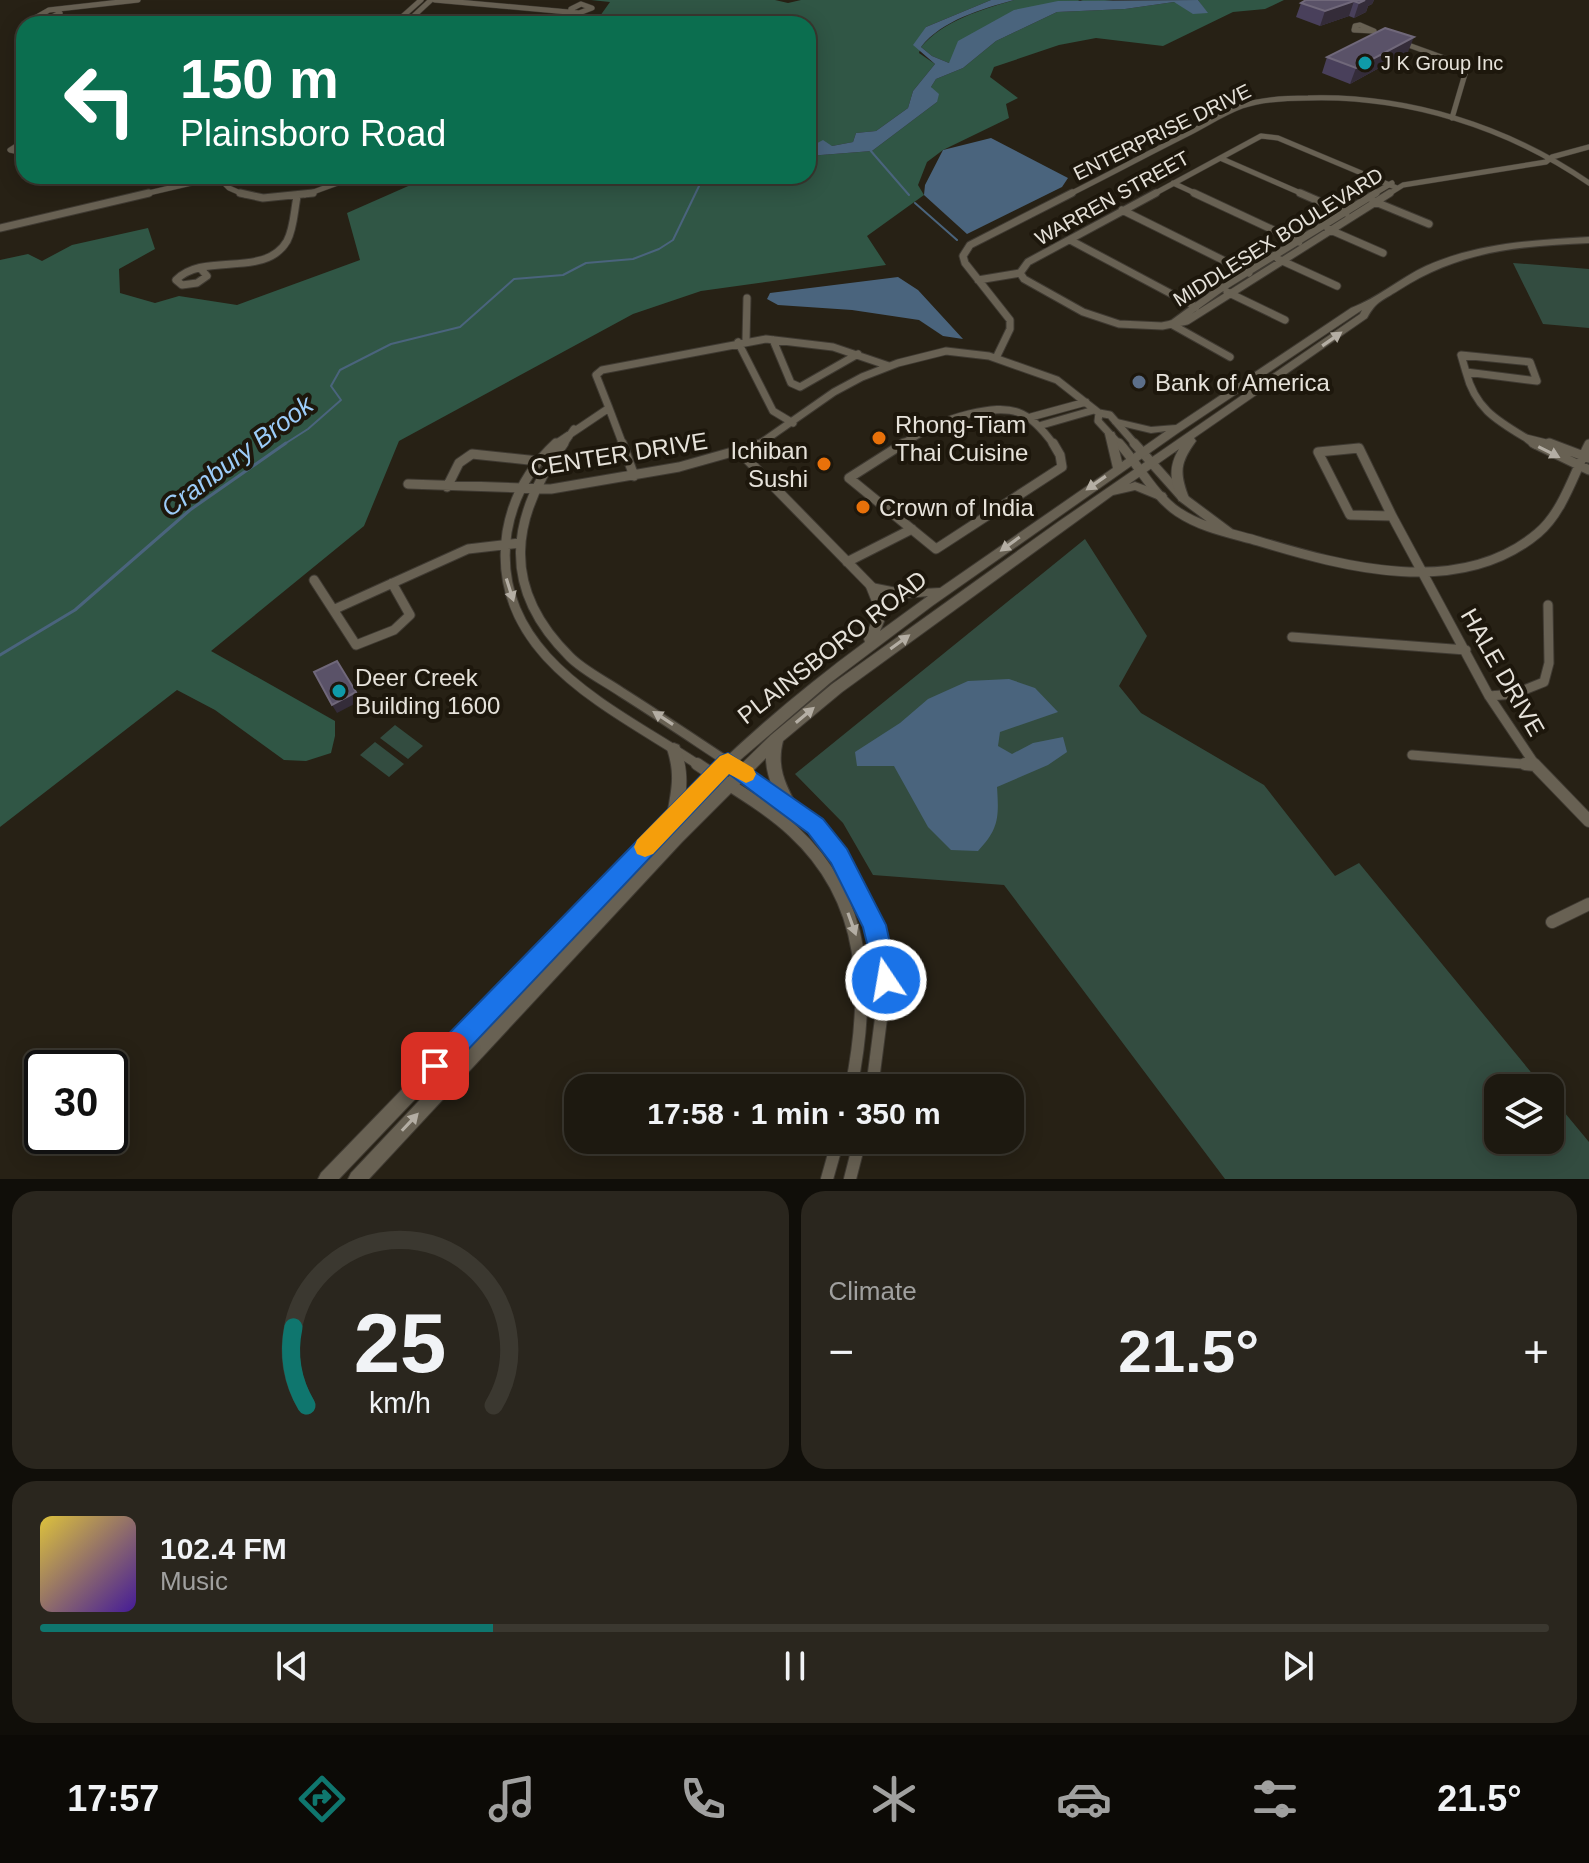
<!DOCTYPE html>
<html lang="en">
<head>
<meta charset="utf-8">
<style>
	:root { --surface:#1d1910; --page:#2a261e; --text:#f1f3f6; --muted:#a0a09f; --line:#3b3830; --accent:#0f766e }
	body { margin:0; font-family:Helvetica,sans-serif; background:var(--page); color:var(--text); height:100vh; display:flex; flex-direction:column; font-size:30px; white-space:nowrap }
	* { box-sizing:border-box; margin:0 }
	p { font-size:26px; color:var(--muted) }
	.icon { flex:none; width:44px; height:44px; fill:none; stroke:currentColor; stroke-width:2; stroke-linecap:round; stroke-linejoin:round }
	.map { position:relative; height:1179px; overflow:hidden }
	.sheet { display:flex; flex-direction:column; gap:12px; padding:12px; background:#100e09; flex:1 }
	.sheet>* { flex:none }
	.top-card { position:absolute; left:16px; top:16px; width:800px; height:168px; border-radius:24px; box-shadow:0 4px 20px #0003,0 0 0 2px var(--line); background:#0b6e4f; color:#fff; overflow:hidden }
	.fabs { position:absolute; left:1484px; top:1074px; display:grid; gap:16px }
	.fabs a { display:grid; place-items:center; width:80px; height:80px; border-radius:16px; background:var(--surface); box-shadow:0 4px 20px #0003,0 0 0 2px var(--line); font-size:40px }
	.speed { position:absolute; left:24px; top:1050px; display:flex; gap:16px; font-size:40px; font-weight:700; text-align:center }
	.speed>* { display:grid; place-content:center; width:104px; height:104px; border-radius:50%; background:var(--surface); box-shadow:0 4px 20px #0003,0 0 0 2px var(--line); line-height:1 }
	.speed .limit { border:4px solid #111; border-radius:12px; background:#fff; color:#111 }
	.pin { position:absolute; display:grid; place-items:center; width:68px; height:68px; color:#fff; margin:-34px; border-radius:16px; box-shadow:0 4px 12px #0006 }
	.me { position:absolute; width:88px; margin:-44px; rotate:348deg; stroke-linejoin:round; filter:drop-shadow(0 0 6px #0008) }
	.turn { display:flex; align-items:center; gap:28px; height:168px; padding:0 32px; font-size:36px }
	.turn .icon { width:104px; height:104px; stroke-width:2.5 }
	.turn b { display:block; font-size:56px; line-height:68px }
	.big { font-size:60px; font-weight:700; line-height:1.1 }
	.sheet .card { flex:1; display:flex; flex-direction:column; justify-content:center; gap:12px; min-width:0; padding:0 28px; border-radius:24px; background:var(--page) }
	.sheet .dial { align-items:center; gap:0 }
	.dial svg { height:208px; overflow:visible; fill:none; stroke:var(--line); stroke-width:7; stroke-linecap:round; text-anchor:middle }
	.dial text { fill:var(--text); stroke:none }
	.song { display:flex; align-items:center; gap:24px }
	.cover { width:96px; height:96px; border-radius:12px; background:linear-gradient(135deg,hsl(50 70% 55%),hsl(260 70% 35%)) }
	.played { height:8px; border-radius:4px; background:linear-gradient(90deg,var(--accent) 30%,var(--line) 30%) }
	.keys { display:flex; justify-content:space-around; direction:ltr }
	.heat { display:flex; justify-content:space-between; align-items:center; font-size:44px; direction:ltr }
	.sheet .tiles { flex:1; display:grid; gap:12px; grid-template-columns:1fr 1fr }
	.card:last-child { grid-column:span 2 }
	.trip { position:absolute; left:564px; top:1074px; width:460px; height:80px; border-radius:24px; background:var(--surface); box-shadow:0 4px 20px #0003,0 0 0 2px var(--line); font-weight:700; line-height:80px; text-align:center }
	.dock { display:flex; height:128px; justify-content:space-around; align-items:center; background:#0c0a06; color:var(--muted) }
	.dock .icon { width:56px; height:56px }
	.dock .on { color:var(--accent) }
	.dock b { font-size:36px; color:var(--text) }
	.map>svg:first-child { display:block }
	.green { fill:#334c40 }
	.forest { fill:#305645 }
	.water { fill:#4a647d }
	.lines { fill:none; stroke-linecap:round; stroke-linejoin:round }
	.stream-far1 { stroke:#4a647d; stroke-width:2 }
	.stream { stroke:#4a647d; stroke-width:3 }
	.minor-far3-casing { stroke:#3f3a32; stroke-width:6 }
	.minor-far2-casing { stroke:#3f3a32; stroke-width:9 }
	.minor-far1-casing { stroke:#3f3a32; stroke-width:11 }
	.minor-casing { stroke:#3f3a32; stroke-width:14 }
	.tertiary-casing { stroke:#3f3a32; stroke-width:2 }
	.minor-far3 { stroke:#686153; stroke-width:5 }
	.minor-far2 { stroke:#686153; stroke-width:7 }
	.minor-far1 { stroke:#686153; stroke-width:9 }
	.minor { stroke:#686153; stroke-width:12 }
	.tertiary { fill:#686153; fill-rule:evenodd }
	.wall { fill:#49405b }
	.shaded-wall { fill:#342c39 }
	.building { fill:#5a5268; stroke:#70687a; stroke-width:2 }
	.oneway { fill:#b4aea4 }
	.route { fill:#1a73e8; stroke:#114b97; stroke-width:2 }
	.slow { fill:#f59e0b }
	.culture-dot { fill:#0f9aa8; stroke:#1d170c; stroke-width:3 }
	.service-dot { fill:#5c6f8a; stroke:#1d170c; stroke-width:3 }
	.food-dot { fill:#e8710a; stroke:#1d170c; stroke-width:3 }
	.labels { text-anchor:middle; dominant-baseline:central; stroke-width:8; stroke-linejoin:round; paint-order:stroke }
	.far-poi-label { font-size:20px; fill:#e6e2da; stroke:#1d170c; text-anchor:start }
	.far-street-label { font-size:20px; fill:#e6e2da; stroke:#1d170c }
	.poi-label { font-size:24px; fill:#e6e2da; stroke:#1d170c; text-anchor:start }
	.street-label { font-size:24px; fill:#e6e2da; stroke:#1d170c }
	.water-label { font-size:26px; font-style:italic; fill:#9cccf9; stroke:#1d170c }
</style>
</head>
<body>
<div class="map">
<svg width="1589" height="1179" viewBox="0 0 1589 1179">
	<rect width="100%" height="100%" fill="#272115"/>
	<path class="green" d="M1513,263l76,6v59l-46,-4z
		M1085,539l62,97 -28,50 22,27 123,72 71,91 24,-13 185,225h-46v52h52v-45l39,47v37h-364l-221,-294 -131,-10 -30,-52 -48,-49z
		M395,725l28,21 -15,13 -28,-21z
		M375,742l29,22 -15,13 -29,-22z"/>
	<path class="forest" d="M591,0h184l13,3 13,-3h190l-65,27 -7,26 16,11 -22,27 -5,17 -32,23 -20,2 -3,9 -21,4 -18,-2 -6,4v-124h-115l-3,-5 -87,5 -3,-8 10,-14z
		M1014,0h99l-25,3 -8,-3 -131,63 -17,-7 -11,-9c23,-27 60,-37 93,-47z
		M1198,0h86l-19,9 -32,3 -70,34 -67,-8 -37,7 -65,22 -4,10 28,21 -12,6 3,14 -66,32 -16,12 -9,23 6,10 -57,41 19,29 -185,26 -68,23 -234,127 -35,85 -153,125 124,70v15l-4,17 -25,8 -22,-1 -69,-50 -38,-20 -177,137v-567l28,-6 14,7 30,-16 76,-17 7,21 -36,20 1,24 35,10 24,-7 58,9 123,-45 -13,-47 84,-37h37l75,8 7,-8h258v-20l64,-5 65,-49 -6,-15 5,-8 27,-11 33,-27 61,-29 68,-3 49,-7 33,11z"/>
	<path class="water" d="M991,0h23c-32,9 -72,20 -93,47l11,9 17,7 9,-22 56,-31 44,-9 140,-1 10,13 -15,1 -19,-12 -49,7 -68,3 -61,29 -33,27 -27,11 -5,8 8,7 -2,8 -65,49 -64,5v-8l15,-8 9,6 21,-4 3,-9 20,-2 32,-23 5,-17 22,-27 -22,-19 13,-18z
		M991,138l77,40 -6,9 -95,47 -43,-39 1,-10 18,-35z
		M898,277l20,13 45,49 -20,-3 -24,-16 -67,-10 -74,-5 -11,-6 3,-6z
		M1009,679l26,9 23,24 -58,20 -2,14 14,8 21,-11 30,-6 4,15 -19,13 -51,22c2,30 2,42 -19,64l-27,-1 -23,-23 -34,-61h-37l-2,-14 45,-29 28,-24 40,-18z"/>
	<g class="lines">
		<path class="stream-far1" d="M870,150l39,45
			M915,203l42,37
			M283,445l25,-16 33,-29 -10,-14 9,-16 51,-26 69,-17 54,-48 49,-4 23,-12 47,-4 26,-10 14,-9 28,-58 12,-6"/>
		<path class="stream" d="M0,655l75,-45 115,-100 96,-67"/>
		<g class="minor-far3-casing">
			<path id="minor-far3" d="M435,0l144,13 13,-5 -11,-4 -10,5 2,3
				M57,10l3,3 -10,5h-15l14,-8 89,-10
				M394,24l27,-24
				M405,24l26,-24
				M1360,25l14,6 -20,-1 1,-4z
				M1400,42l47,17 18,15 -13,44
				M24,141l-14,9 14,3
				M1220,158l85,37
				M217,176l12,12 16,7
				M1173,183l26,12
				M140,195l77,-18
				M305,195l52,-19
				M1068,195c40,-20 79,-41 119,-61 18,-9 36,-21 55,-28 20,-7 44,-8 66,-8 99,-3 200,29 281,85
				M1152,195l109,-59 17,2 119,50
				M1372,195l20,-12
				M1387,195l16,-10 143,-23 6,-5 37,-10"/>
		</g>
		<g class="minor-far2-casing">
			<path id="minor-far2" d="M240,193l23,5 50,-5
				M1194,193l105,49
				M1300,193l46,20
				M1373,201l56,23
				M1122,210l127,63
				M0,228l149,-35
				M1328,229l55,24
				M1070,240l126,67
				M1278,259l59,27
				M201,269l6,7 -10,7 -15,2 -6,-5c28,-29 89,-1 111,-39 7,-13 7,-30 10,-44
				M1020,273l4,6 59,33 36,12 43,2 25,-5 203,-128
				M978,280l42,-7 8,-11 128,-69
				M1227,292l58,28
				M1171,324l59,33
				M1172,324l48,-35 156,-96
				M746,340l1,-42
				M773,340l18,43 9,4 58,-33
				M738,342l35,69 20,12
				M1461,355l69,7 7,19 -71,-9z
				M996,358l14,-29v-9l-45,-57 -2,-7 7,-11 102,-52
				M1466,372c9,36 30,48 60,66
				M609,408l14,37
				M1099,413l-1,8 22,24
				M1031,417l55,-15
				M1042,425l52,-15
				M554,445l55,-37 -13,-33 6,-5 164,-31 67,8 56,19
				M563,445l11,-16
				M758,445l76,-53 28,-15 36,-14 48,-12 43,5 68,24 42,33 11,2 26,30
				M901,445c25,-16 40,-24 68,-31 43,-10 59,-5 85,31
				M1535,445l-9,-7 28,7"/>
		</g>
		<g class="minor-far1-casing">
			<path id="minor-far1" d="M556,443c-26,24 -43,54 -49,89 -19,125 110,178 193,234
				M564,443c-54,74 -64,145 6,214 14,14 35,24 51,35 38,24 75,49 113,74
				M622,443l12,33
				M904,443l-55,35 87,71 126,-82 -2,-12 -7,-12
				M1119,443c19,21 35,53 59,69 24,16 52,21 80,29 86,26 202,58 280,-8 25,-21 36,-60 51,-89
				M1134,443l49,55 47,35
				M1533,443l56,27
				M1549,443l40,15
				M1359,448l33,68 -42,-1 -32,-63z
				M740,452l132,135
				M408,484l143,5 128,-22 85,-24
				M447,487l12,-24 13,-9 66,7
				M1392,516l97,180 47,70
				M847,562l65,-33
				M314,580l42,65 38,-15 16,-15 -18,-32
				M335,609l133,-60 52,-6
				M1292,637l174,13
				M1489,696l25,-2 30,-12 5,-19 -1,-58
				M1412,755l123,10"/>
		</g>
		<g class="minor-casing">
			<path id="minor" d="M697,764c31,21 68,41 96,67 76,70 77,163 58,257
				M731,764l84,62 24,30 36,69 11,55 -14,108
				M1525,764l10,1
				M1534,764l55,57
				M1552,922l37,-18
				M827,1179l11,-39
				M850,1179l10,-39"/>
		</g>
		<g class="tertiary-casing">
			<path id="tertiary" d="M1589,237v6c-70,3 -130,8 -190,47 -17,11 -22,10 -32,28l-173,120 2,3c-16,22 -17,31 -7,57l-2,3h-8c-9,-19 -11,-34 0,-52l-50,35 6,-2 30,11 2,3 -2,3h-8l-22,-9 -22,5 -271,197 -59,49c-7,27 3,44 15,67l-2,4 -5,2 -5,-2c-10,-17 -20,-34 -20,-54l-84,84 -313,337h-21l3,-6 321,-341 99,-97 61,-51 226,-162 302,-208 2,-4 -184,123 -246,173 -102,77 -97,83 -394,413h-21l3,-6 346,-357c4,-26 9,-40 0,-67l2,-4 5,-2 5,2c7,17 9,33 6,52 56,-57 116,-108 180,-155l-1,-3 12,-27 -10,-25 2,-3 4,-1 35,7 33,-2 173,-120 -8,-34 1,-2h8l1,2 7,28 44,-31 -15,2 -38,-9 -1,-2 1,-2 4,-1 34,8 25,-2 175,-117c27,-10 49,-30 75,-42 51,-23 108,-26 163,-29zM880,593l27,5 21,-2 -48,35 8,-19z"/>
		</g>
		<use href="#minor-far3" class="minor-far3"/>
		<use href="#minor-far2" class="minor-far2"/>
		<use href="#minor-far1" class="minor-far1"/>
		<use href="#minor" class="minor"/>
		<use href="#tertiary" class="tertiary"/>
	</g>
	<path class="wall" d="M1374,0l-2,4 -4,2 -2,6 -12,6 -5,-2 -29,10 -24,-9 5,-14z
		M1408,52l-58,32 -28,-11 5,-16z"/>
	<path class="shaded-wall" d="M1364,0h10l-2,4 -4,2 -2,6 -12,6 5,-15z
		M1354,1l-5,15 -29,10 5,-15z
		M1414,37l-6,15 -58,32 6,-16z
		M356,692l4,9 -23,12 -5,-8z"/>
	<path class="building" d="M1306,0h59l-6,3 -5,-2 -29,10 -24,-8z
		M1385,28l29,9 -58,31 -29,-11z
		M337,661l19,31 -24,13 -18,-33z"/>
	<defs><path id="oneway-solid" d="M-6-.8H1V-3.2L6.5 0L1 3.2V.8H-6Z" transform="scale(2)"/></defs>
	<g class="oneway">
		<use href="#oneway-solid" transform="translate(1332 339) rotate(-35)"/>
		<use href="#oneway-solid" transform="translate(1549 452) rotate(27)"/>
		<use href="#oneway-solid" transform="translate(1096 483) rotate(145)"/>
		<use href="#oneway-solid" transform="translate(1010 544) rotate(144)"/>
		<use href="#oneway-solid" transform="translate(510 590) rotate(72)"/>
		<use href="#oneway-solid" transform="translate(900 642) rotate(-36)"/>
		<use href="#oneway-solid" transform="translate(805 715) rotate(-40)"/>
		<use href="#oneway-solid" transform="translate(663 718) rotate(-147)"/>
		<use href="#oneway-solid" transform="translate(852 924) rotate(70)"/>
		<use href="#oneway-solid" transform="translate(410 1122) rotate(-47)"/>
	</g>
	<path class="route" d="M728,753l95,66 24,30 39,76 12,55 -3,8 -9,4 -8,-4 -15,-61 -32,-64 -23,-30 -79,-59 -285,301 -9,4 -9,-4 -4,-9 4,-9 294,-301z"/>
	<path class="slow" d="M728,753l25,15 3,6 -3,6 -7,3 -17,-9 -76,80 -8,3 -8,-3 -3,-7 3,-7 83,-84z"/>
	<g class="culture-dot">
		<circle cx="1365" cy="63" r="8"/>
		<circle cx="339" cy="691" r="8"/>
	</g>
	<circle class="service-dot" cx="1139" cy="382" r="8"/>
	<g class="food-dot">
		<circle cx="879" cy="438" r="8"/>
		<circle cx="824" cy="464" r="8"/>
		<circle cx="863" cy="507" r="8"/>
	</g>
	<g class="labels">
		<g class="far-poi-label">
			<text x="1381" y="63">J K Group Inc</text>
		</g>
		<g class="far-street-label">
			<text transform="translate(1162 132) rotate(-26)">ENTERPRISE DRIVE</text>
			<text transform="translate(1112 198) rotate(-29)">WARREN STREET</text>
			<text transform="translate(1278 237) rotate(-32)">MIDDLESEX BOULEVARD</text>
		</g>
		<g class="poi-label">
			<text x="1155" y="382">Bank of America</text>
			<text x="895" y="424">Rhong-Tiam<tspan x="895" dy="28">Thai Cuisine</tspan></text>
			<text x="808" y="450" text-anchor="end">Ichiban<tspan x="808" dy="28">Sushi</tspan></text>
			<text x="879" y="507">Crown of India</text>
			<text x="355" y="677">Deer Creek<tspan x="355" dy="28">Building 1600</tspan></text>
		</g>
		<g class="street-label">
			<text transform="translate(619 454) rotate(-9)">CENTER DRIVE</text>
			<text transform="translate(832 647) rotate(-38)">PLAINSBORO ROAD</text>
			<text transform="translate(1503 672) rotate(60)">HALE DRIVE</text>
		</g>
		<g class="water-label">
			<text transform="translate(237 456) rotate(-37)">Cranbury Brook</text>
		</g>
	</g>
</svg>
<div class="fabs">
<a><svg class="icon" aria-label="layers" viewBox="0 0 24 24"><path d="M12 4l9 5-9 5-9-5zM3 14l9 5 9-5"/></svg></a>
</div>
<div class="speed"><div class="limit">30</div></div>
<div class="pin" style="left:435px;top:1066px;background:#d93025"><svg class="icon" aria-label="arrive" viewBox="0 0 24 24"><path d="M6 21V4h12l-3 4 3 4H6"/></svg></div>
<svg class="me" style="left:886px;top:980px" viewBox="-20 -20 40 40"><circle r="17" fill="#1a73e8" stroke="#fff" stroke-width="3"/><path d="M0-11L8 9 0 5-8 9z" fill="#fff"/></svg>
<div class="trip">17:58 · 1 min · 350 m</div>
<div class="top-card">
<div class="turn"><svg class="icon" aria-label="left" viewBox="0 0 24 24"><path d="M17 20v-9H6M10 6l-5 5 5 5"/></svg><div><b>150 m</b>Plainsboro Road</div></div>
</div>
</div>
<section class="sheet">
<div class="tiles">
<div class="card dial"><svg viewBox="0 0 100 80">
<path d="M14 69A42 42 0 1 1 86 69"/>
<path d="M14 69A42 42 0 0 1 9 39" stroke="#0f766e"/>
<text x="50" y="56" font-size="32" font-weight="700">25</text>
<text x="50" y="72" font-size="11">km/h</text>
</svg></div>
<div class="card"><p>Climate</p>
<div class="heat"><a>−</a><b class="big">21.5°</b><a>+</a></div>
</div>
<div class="card">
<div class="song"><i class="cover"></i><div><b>102.4 FM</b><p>Music</p></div></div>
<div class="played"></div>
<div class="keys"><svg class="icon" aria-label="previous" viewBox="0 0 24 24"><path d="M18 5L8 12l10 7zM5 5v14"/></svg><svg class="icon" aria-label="pause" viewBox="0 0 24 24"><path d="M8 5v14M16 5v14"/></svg><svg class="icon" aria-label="next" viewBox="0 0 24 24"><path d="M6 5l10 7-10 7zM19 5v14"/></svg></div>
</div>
</div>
</section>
<nav class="dock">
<b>17:57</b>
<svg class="icon on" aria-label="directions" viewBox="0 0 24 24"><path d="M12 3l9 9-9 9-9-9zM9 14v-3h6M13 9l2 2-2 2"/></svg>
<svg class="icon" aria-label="music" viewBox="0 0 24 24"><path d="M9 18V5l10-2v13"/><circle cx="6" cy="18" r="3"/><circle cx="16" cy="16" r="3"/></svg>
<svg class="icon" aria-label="phone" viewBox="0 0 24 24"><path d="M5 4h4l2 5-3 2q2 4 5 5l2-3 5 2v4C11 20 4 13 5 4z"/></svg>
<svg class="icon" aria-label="climate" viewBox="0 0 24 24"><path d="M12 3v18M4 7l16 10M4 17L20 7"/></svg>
<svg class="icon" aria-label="car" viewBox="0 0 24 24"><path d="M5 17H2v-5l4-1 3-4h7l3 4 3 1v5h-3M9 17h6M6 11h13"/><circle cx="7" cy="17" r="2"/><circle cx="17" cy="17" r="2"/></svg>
<svg class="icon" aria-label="filters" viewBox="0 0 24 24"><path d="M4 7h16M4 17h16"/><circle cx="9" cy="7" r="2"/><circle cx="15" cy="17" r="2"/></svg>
<b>21.5°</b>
</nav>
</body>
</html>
